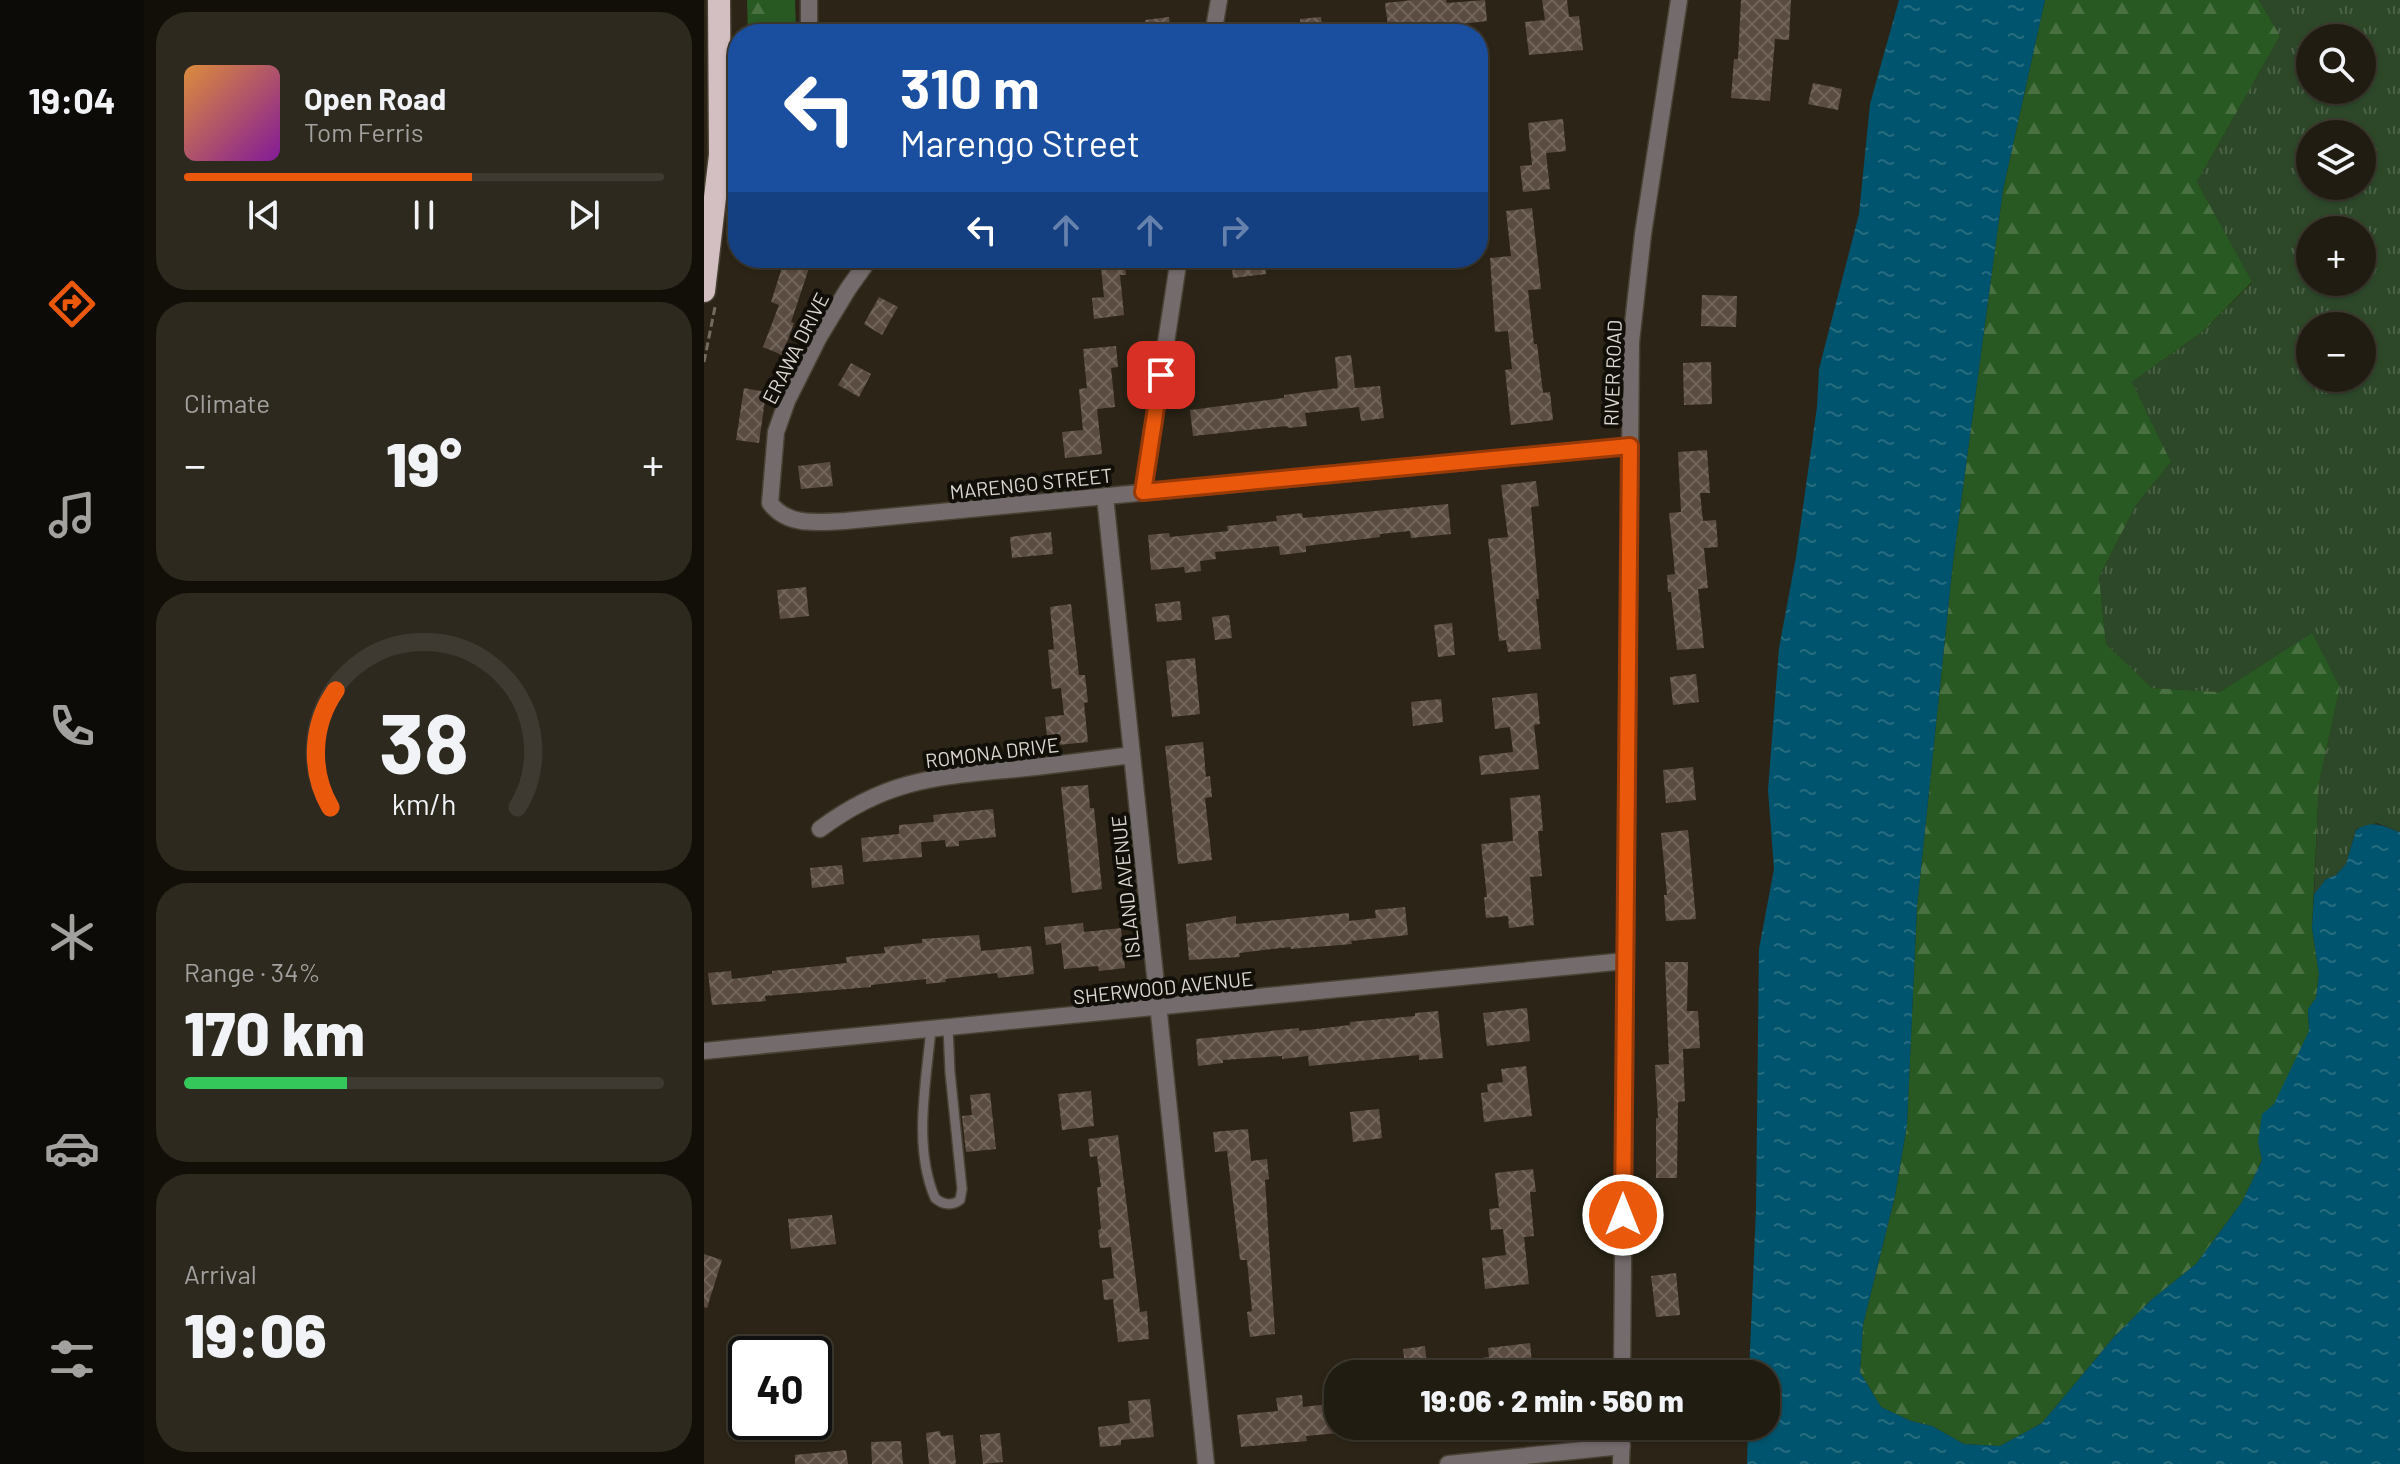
<!DOCTYPE html>
<html lang="en">
<head>
<meta charset="utf-8">
<style>
	:root { --surface:#211c11; --page:#2d291f; --text:#f1f3f6; --muted:#a2a19f; --line:#3e3a31; --accent:#ea580c }
	body { margin:0; font-family:Barlow,sans-serif; background:var(--page); color:var(--text); height:100vh; display:flex; flex-direction:column; font-size:30px; white-space:nowrap }
	* { box-sizing:border-box; margin:0 }
	p { font-size:26px; color:var(--muted) }
	.icon { flex:none; width:44px; height:44px; fill:none; stroke:currentColor; stroke-width:2; stroke-linecap:round; stroke-linejoin:round }
	.map { position:relative; flex:1; overflow:hidden }
	.drawer { display:flex; flex-direction:column; gap:12px; padding:12px; background:#120f09; width:560px }
	.drawer>* { flex:none }
	.top-card { position:absolute; left:24px; top:24px; width:760px; height:244px; border-radius:32px; box-shadow:0 2px 6px #0004,0 0 0 2px var(--line); background:#1a4fa0; color:#fff; overflow:hidden }
	.tools { position:absolute; left:1592px; top:24px; display:grid; gap:16px }
	.tools a { display:grid; place-items:center; width:80px; height:80px; border-radius:50%; background:var(--surface); box-shadow:0 2px 6px #0004,0 0 0 2px var(--line); font-size:40px }
	.speed { position:absolute; left:24px; top:1336px; display:flex; gap:16px; font-size:40px; font-weight:700; text-align:center }
	.speed>* { display:grid; place-content:center; width:104px; height:104px; border-radius:50%; background:var(--surface); box-shadow:0 2px 6px #0004,0 0 0 2px var(--line); line-height:1 }
	.speed .limit { border:4px solid #111; border-radius:12px; background:#fff; color:#111 }
	.pin { position:absolute; display:grid; place-items:center; width:68px; height:68px; color:#fff; margin:-34px; border-radius:16px; box-shadow:0 4px 12px #0006 }
	.me { position:absolute; width:88px; margin:-44px; rotate:0deg; stroke-linejoin:round; filter:drop-shadow(0 0 6px #0008) }
	.turn { display:flex; align-items:center; gap:28px; height:168px; padding:0 40px; font-size:36px }
	.turn .icon { width:104px; height:104px; stroke-width:2.5 }
	.turn b { display:block; font-size:56px; line-height:68px }
	.lanes { display:flex; align-items:center; height:76px; padding:0 40px; background:#0003; justify-content:center; gap:40px; direction:ltr }
	.lanes .off { opacity:.35 }
	.big { font-size:60px; font-weight:800; line-height:1.1 }
	.drawer .card { flex:1; display:flex; flex-direction:column; justify-content:center; gap:12px; min-width:0; padding:0 28px; border-radius:32px; background:var(--page) }
	.drawer .dial { align-items:center; gap:0 }
	.dial svg { height:208px; overflow:visible; fill:none; stroke:var(--line); stroke-width:7; stroke-linecap:round; text-anchor:middle }
	.dial text { fill:var(--text); stroke:none }
	.song { display:flex; align-items:center; gap:24px }
	.cover { width:96px; height:96px; border-radius:12px; background:linear-gradient(135deg,hsl(30 70% 55%),hsl(290 70% 35%)) }
	.played { height:8px; border-radius:4px; background:linear-gradient(90deg,var(--accent) 60%,var(--line) 60%) }
	.keys { display:flex; justify-content:space-around; direction:ltr }
	.heat { display:flex; justify-content:space-between; align-items:center; font-size:44px; direction:ltr }
	.charge { height:12px; border-radius:6px; background:linear-gradient(90deg,#34c759 34%,var(--line) 0) }
	.trip { position:absolute; left:620px; top:1360px; width:456px; height:80px; border-radius:32px; background:var(--surface); box-shadow:0 2px 6px #0004,0 0 0 2px var(--line); font-weight:800; line-height:80px; text-align:center }
	main { display:flex; flex:1; min-height:0 }
	.tab-bar { display:flex; flex-direction:column; width:144px; justify-content:space-around; align-items:center; background:#0d0b07; color:var(--muted) }
	.tab-bar .icon { width:56px; height:56px }
	.tab-bar .active { color:var(--accent) }
	.tab-bar b { font-size:36px; color:var(--text) }
	.map>svg:first-child { display:block }
	.grass { fill:url(#grass-tufts); fill-rule:evenodd }
	.forest { fill:url(#forest-firs) }
	.water { fill:url(#water-ripples) }
	.building { fill:url(#building-cross-hatch) }
	.lines { fill:none; stroke-linecap:round; stroke-linejoin:round }
	.service-casing { stroke:#484234; stroke-width:12 }
	.minor-casing { stroke:#484234; stroke-width:19 }
	.tertiary-casing { stroke:#484234; stroke-width:19 }
	.trunk-casing { stroke:#484234; stroke-width:25 }
	.path { stroke:#726c60; stroke-width:3; stroke-dasharray:8 4; stroke-linecap:butt }
	.service { stroke:#746b6c; stroke-width:9 }
	.minor { stroke:#746b6c; stroke-width:16 }
	.tertiary { stroke:#746b6c; stroke-width:16 }
	.trunk { stroke:#d3bec1; stroke-width:22 }
	.route-casing { stroke:#983908; stroke-width:20 }
	.route { stroke:#ea580c; stroke-width:14 }
	.labels { text-anchor:middle; dominant-baseline:central; stroke-width:8; stroke-linejoin:round; paint-order:stroke }
	.street-label { font-size:20px; fill:#ddd8cf; stroke:#120f09 }
</style>
</head>
<body>
<main>
<nav class="tab-bar">
<b>19:04</b>
<svg class="icon active" aria-label="directions" viewBox="0 0 24 24"><path d="M12 3l9 9-9 9-9-9zM9 14v-3h6M13 9l2 2-2 2"/></svg>
<svg class="icon" aria-label="music" viewBox="0 0 24 24"><path d="M9 18V5l10-2v13"/><circle cx="6" cy="18" r="3"/><circle cx="16" cy="16" r="3"/></svg>
<svg class="icon" aria-label="phone" viewBox="0 0 24 24"><path d="M5 4h4l2 5-3 2q2 4 5 5l2-3 5 2v4C11 20 4 13 5 4z"/></svg>
<svg class="icon" aria-label="climate" viewBox="0 0 24 24"><path d="M12 3v18M4 7l16 10M4 17L20 7"/></svg>
<svg class="icon" aria-label="car" viewBox="0 0 24 24"><path d="M5 17H2v-5l4-1 3-4h7l3 4 3 1v5h-3M9 17h6M6 11h13"/><circle cx="7" cy="17" r="2"/><circle cx="17" cy="17" r="2"/></svg>
<svg class="icon" aria-label="filters" viewBox="0 0 24 24"><path d="M4 7h16M4 17h16"/><circle cx="9" cy="7" r="2"/><circle cx="15" cy="17" r="2"/></svg>
</nav>
<section class="drawer">
<div class="card">
<div class="song"><i class="cover"></i><div><b>Open Road</b><p>Tom Ferris</p></div></div>
<div class="played"></div>
<div class="keys"><svg class="icon" aria-label="previous" viewBox="0 0 24 24"><path d="M18 5L8 12l10 7zM5 5v14"/></svg><svg class="icon" aria-label="pause" viewBox="0 0 24 24"><path d="M8 5v14M16 5v14"/></svg><svg class="icon" aria-label="next" viewBox="0 0 24 24"><path d="M6 5l10 7-10 7zM19 5v14"/></svg></div>
</div>
<div class="card"><p>Climate</p>
<div class="heat"><a>−</a><b class="big">19°</b><a>+</a></div>
</div>
<div class="card dial"><svg viewBox="0 0 100 80">
<path d="M14 69A42 42 0 1 1 86 69"/>
<path d="M14 69A42 42 0 0 1 16 24" stroke="#ea580c"/>
<text x="50" y="56" font-size="32" font-weight="700">38</text>
<text x="50" y="72" font-size="11">km/h</text>
</svg></div>
<div class="card"><p>Range · 34%</p><b class="big">170 km</b><div class="charge"></div></div>
<div class="card"><p>Arrival</p><b class="big">19:06</b></div>
</section>
<div class="map">
<svg width="1696" height="1464" viewBox="0 0 1696 1464">
	<defs>
		<pattern id="grass-tufts" width="24" height="20" patternUnits="userSpaceOnUse" patternTransform="scale(2)"><rect width="24" height="20" fill="#2d4829"/><path d="M3 7l-1-3M5 7V3M7 7l1-3M15 17l-1-3M17 17v-4M19 17l1-3" fill="none" stroke="#4b6247"/></pattern>
		<pattern id="forest-firs" width="22" height="20" patternUnits="userSpaceOnUse" patternTransform="scale(2)"><rect width="22" height="20" fill="#295922"/><path d="M5 1l3.5 6h-7zM16 11l3.5 6h-7z" fill="#487041"/></pattern>
		<pattern id="water-ripples" width="26" height="14" patternUnits="userSpaceOnUse" patternTransform="scale(2)"><rect width="26" height="14" fill="#01546d"/><path d="M2 4q2-2 4 0t4 0M15 11q2-2 4 0t4 0" fill="none" stroke="#266c81"/></pattern>
		<pattern id="building-cross-hatch" width="8" height="8" patternUnits="userSpaceOnUse" patternTransform="scale(2)"><rect width="8" height="8" fill="#5b4c41"/><path d="M0 0l8 8M0 8l8-8" fill="none" stroke="#72655b"/></pattern>
	</defs>
	<rect width="100%" height="100%" fill="#2c2517"/>
	<path class="grass" d="M1555,0h141v832l-23,-9 -21,6 -10,35 -10,11 -10,4 -12,15 5,-111 21,-96 -28,-53 -92,58 -68,-4 -46,-44 -7,-67 37,-72 35,-43 -39,-80 70,-50 50,-49 -55,-101 83,-146zM1606,38h52v52h-52zM1606,134h52v52h-52zM1606,230h52v52h-52zM1606,326h52v52h-52z"/>
	<path class="forest" d="M43,0h48l1,34h-48z
		M1341,0h214l21,36 -83,146 55,100 -50,50 -70,50 39,80 -35,43 -37,72 7,67 46,44 68,4 92,-59 28,54 -21,96 -7,145 7,46 -3,24 -8,11 1,22 -51,110 4,19 -20,42 -46,62 -45,36 -37,37 -72,86 -42,23 -36,-2 -32,-18 -21,-5 -30,-14 -21,-35 3,-47 32,-129 12,-71 10,-218 36,-345 50,-372z"/>
	<path class="water" d="M1195,0h146l-42,190 -50,372 -36,345 -10,218 -12,71 -32,129 -3,47 21,35 30,14 21,5 32,18 36,2 42,-23 72,-86 37,-37 45,-36 46,-62 20,-42 -4,-18 4,-28 12,-10 35,-73 -1,-22 8,-11 3,-24 -7,-46 2,-34 12,-15 10,-4 10,-11 10,-34c18,-11 26,-4 44,2v632h-653l1,-38h18v-52h-17l7,-165 3,-260 15,-80 -6,-79 11,-142 17,-91 21,-150 2,-38 40,-155 11,-110z"/>
	<path class="building" d="M709,0h33l1,3 38,-3 2,21 -77,9 1,4h-22l-4,-31z
		M838,0h25l2,17 10,-1 4,34 -54,5 -4,-33 20,-2z
		M1037,0h50l-2,40 -14,-1 -5,62 -39,-3 3,-39h4z
		M465,17l2,17h-24l-2,-14z
		M617,17l2,17h-21l-2,-15z
		M1109,83l29,6 -4,21 -30,-6z
		M859,119l3,32 -20,2 4,36 -27,3 -3,-26 12,-1 -4,-42z
		M828,208l9,81 -13,1 6,54h3l6,49 7,-1 3,28 -42,5 -6,-55 7,-1 -4,-38 -13,1 -5,-74 21,-2 -5,-45z
		M81,258l25,7 -19,57 3,1 -12,32 -19,-8 16,-42 -8,-3z
		M396,258h24l2,17h-6l4,40 -30,4 -2,-21 12,-1z
		M527,258h33l2,16 -33,4z
		M998,295l35,1 -1,31 -35,-1z
		M175,297l19,10 -16,28 -18,-11z
		M412,346l2,21 -7,1 4,39 -18,2 5,45 -37,4 -3,-26 21,-2 -4,-41 8,-1 -4,-39z
		M647,355l4,33 25,-2 4,32 -23,3 -2,-14 -54,6 2,13 -19,2 -1,-2 -94,10 -3,-26 94,-12v-3l54,-7 -3,-31z
		M1007,362l1,42 -28,1 -1,-42z
		M147,363l20,11 -12,23 -21,-12z
		M40,388l22,4 -7,51 -23,-3z
		M1003,450l3,43h-10l3,28 13,-1 2,27 -14,1 4,40 -10,1 6,59 -27,2 -6,-58h-3l-1,-17 8,-1 -6,-61 12,-1 -3,-60z
		M126,462l3,24 -32,3 -3,-23z
		M832,481l3,25 -8,1 8,92h-3l5,50 -33,3 -2,-12 -7,1 -11,-102 20,-2 -7,-52z
		M744,504l3,30 -40,4 -1,-7 -30,3v3l-74,9v6l-26,3 -1,-9 -64,6 1,7 -16,2 1,10 -16,2 -1,-6 -33,3 -3,-35 21,-2 1,4 58,-6 -1,-5 50,-5 -1,-5 26,-3 1,5z
		M347,532l2,22 -41,4 -2,-21z
		M102,587l3,29 -29,3 -3,-29z
		M476,601l2,19 -25,2 -2,-18z
		M367,604l8,71h6l3,27 -4,1 4,39 -40,4 -3,-29 19,-2 -3,-27 -9,1 -4,-39 6,-1 -4,-42z
		M525,615l3,23 -17,2 -3,-23z
		M748,623l3,32 -17,2 -4,-32z
		M491,658l5,56 -28,3 -6,-56z
		M992,674l3,28 -26,3 -3,-28z
		M833,693l3,31 -6,1 5,44 -58,6 -2,-19 34,-4 -3,-25 -15,2 -3,-31z
		M737,699l2,23 -30,4 -2,-24z
		M499,742l3,35 4,-1 2,21 -7,1 7,62 -34,4 -13,-118z
		M989,767l3,33 -30,3 -3,-33z
		M384,785l2,23h4l8,81 -30,4 -11,-106z
		M836,795l3,36h-5l4,45 -12,1 4,48 -25,3 -1,-12 -22,2 -2,-21h3l-6,-53 32,-3 -3,-43z
		M289,809l3,28 -37,4v5l-13,1 -1,-7 -24,2 1,15 -59,5 -2,-24 38,-4v-9l35,-3 -1,-7z
		M984,830l8,89 -30,2 -2,-26h3l-6,-62z
		M138,865l2,19 -32,4 -2,-20z
		M701,907l3,28 -57,6 1,3 -61,5 -1,-2 -51,6 1,4 -51,3 -3,-36 50,-8v8l113,-11v8l27,-3 -1,-8z
		M379,923l1,9 37,-4 4,40 -26,3 -1,-5 -34,3 -3,-26 -15,2 -2,-18z
		M275,935l2,16 50,-5 3,28 -36,4 -1,-5 -52,6 1,3 -20,2v-5l-55,6v2l-106,9 1,5 -54,4 -4,-32 23,-2 1,8 40,-5v-3l75,-8 -1,-6 39,-4 -1,-6 38,-4v-4z
		M961,962h23l-1,49h11l2,37 -17,1 2,52 -7,1 -1,76h-21v-60h2l-3,-53 14,-1z
		M823,1008l3,33 -43,5 -4,-33z
		M734,1011l5,47 -24,2v-5l-110,11 -1,-10 -26,3v-3l-59,4v3l-25,3 -2,-27 103,-11v3l51,-6v-3l65,-6v-3z
		M822,1066l6,50 -48,6 -3,-29 7,-1 -1,-8 16,-2 -2,-13z
		M387,1091l3,35 -32,4 -4,-36z
		M286,1093l6,56 -30,3 -4,-36 10,-1 -2,-20z
		M675,1109l3,29 -29,4 -3,-30z
		M544,1129l3,32 16,-2 2,20 -4,1 10,154 -25,3 -3,-25 5,-1 -5,-51h-7l-13,-109 -12,1 -2,-20z
		M414,1135l22,177 7,-1 2,28 -31,3 -5,-43 -9,1 -2,-20 12,-2 -3,-31 -11,1 -2,-18 3,-1 -4,-42h4l-4,-31 -7,1 -2,-18z
		M829,1169l3,23h-6l4,44 -10,1 5,47 -44,5 -3,-31 24,-3 -3,-26 -12,1 -2,-21 10,-1 -4,-35z
		M128,1215l4,29 -45,5 -3,-30z
		M0,1254l18,6 -15,48 -3,-1z
		M972,1273l4,42 -24,2 -5,-41z
		M826,1343l3,31h-50l-1,-16 7,-1 -1,-9z
		M721,1346l3,28h-22l-3,-25z
		M598,1395l1,12 35,-4v30l-32,3 1,5 -66,6 -4,-32 41,-4 -2,-13z
		M446,1399l4,38 -33,3v5l-21,2 -2,-20 32,-4 -2,-22z
		M949,1426h23l1,12 -22,2z
		M236,1431l1,5 12,-1 3,29h-27l-3,-31z
		M296,1433l3,29 -20,2 -3,-29z
		M197,1441l2,23h-31l-1,-22z
		M142,1450l2,14h-53v-9z"/>
	<g class="lines">
		<g class="service-casing">
			<path id="service" d="M227,1029c-5,54 -18,118 4,169 8,7 17,8 25,2l2,-11 -12,-117 -2,-44"/>
		</g>
		<g class="minor-casing">
			<path id="minor" d="M105,34v-34
				M509,34l6,-34
				M166,258l-22,31 -29,48 -32,64 -11,31 -6,71c18,24 48,19 75,18l785,-75
				M439,492l36,-234
				M401,496l101,968
				M116,829c67,-50 116,-52 196,-60 38,-4 77,-9 116,-14
				M744,1464l174,-18"/>
		</g>
		<g class="tertiary-casing">
			<path id="tertiary" d="M0,1051l921,-90
				M918,1374l9,-1032 12,-108 36,-234
				M917,1464l1,-38"/>
		</g>
		<g class="trunk-casing">
			<path id="trunk" d="M0,291l16,-136 -1,-155"/>
		</g>
		<path class="path" d="M0,362l11,-55"/>
		<use href="#service" class="service"/>
		<use href="#minor" class="minor"/>
		<use href="#tertiary" class="tertiary"/>
		<use href="#trunk" class="trunk"/>
	</g>
	<g class="lines">
		<g class="route-casing">
			<path id="route" d="M457,375l-18,117 487,-46 -7,769"/>
		</g>
		<use href="#route" class="route"/>
	</g>
	<g class="labels">
		<g class="street-label">
			<text transform="translate(91 348) rotate(-63)">ERAWA DRIVE</text>
			<text transform="translate(908 373) rotate(-88)">RIVER ROAD</text>
			<text transform="translate(327 483) rotate(-6)">MARENGO STREET</text>
			<text transform="translate(288 752) rotate(-7)">ROMONA DRIVE</text>
			<text transform="translate(421 887) rotate(-96)">ISLAND AVENUE</text>
			<text transform="translate(459 987) rotate(-6)">SHERWOOD AVENUE</text>
		</g>
	</g>
</svg>
<div class="tools">
<a><svg class="icon" aria-label="search" viewBox="0 0 24 24"><circle cx="10" cy="10" r="6"/><path d="M15 15l6 6"/></svg></a>
<a><svg class="icon" aria-label="layers" viewBox="0 0 24 24"><path d="M12 4l9 5-9 5-9-5zM3 14l9 5 9-5"/></svg></a>
<a>+</a>
<a>−</a>
</div>
<div class="speed"><div class="limit">40</div></div>
<div class="pin" style="left:457px;top:375px;background:#d93025"><svg class="icon" aria-label="arrive" viewBox="0 0 24 24"><path d="M6 21V4h12l-3 4 3 4H6"/></svg></div>
<svg class="me" style="left:919px;top:1215px" viewBox="-20 -20 40 40"><circle r="17" fill="#ea580c" stroke="#fff" stroke-width="3"/><path d="M0-11L8 9 0 5-8 9z" fill="#fff"/></svg>
<div class="trip">19:06 · 2 min · 560 m</div>
<div class="top-card">
<div class="turn"><svg class="icon" aria-label="left" viewBox="0 0 24 24"><path d="M17 20v-9H6M10 6l-5 5 5 5"/></svg><div><b>310 m</b>Marengo Street</div></div>
<div class="lanes"><svg class="icon" aria-label="left" viewBox="0 0 24 24"><path d="M17 20v-9H6M10 6l-5 5 5 5"/></svg><svg class="icon off" aria-label="ahead" viewBox="0 0 24 24"><path d="M12 20V5M6 11l6-6 6 6"/></svg><svg class="icon off" aria-label="ahead" viewBox="0 0 24 24"><path d="M12 20V5M6 11l6-6 6 6"/></svg><svg class="icon off" aria-label="right" viewBox="0 0 24 24"><path d="M7 20v-9h11M14 6l5 5-5 5"/></svg></div>
</div>
</div>
</main>
</body>
</html>
